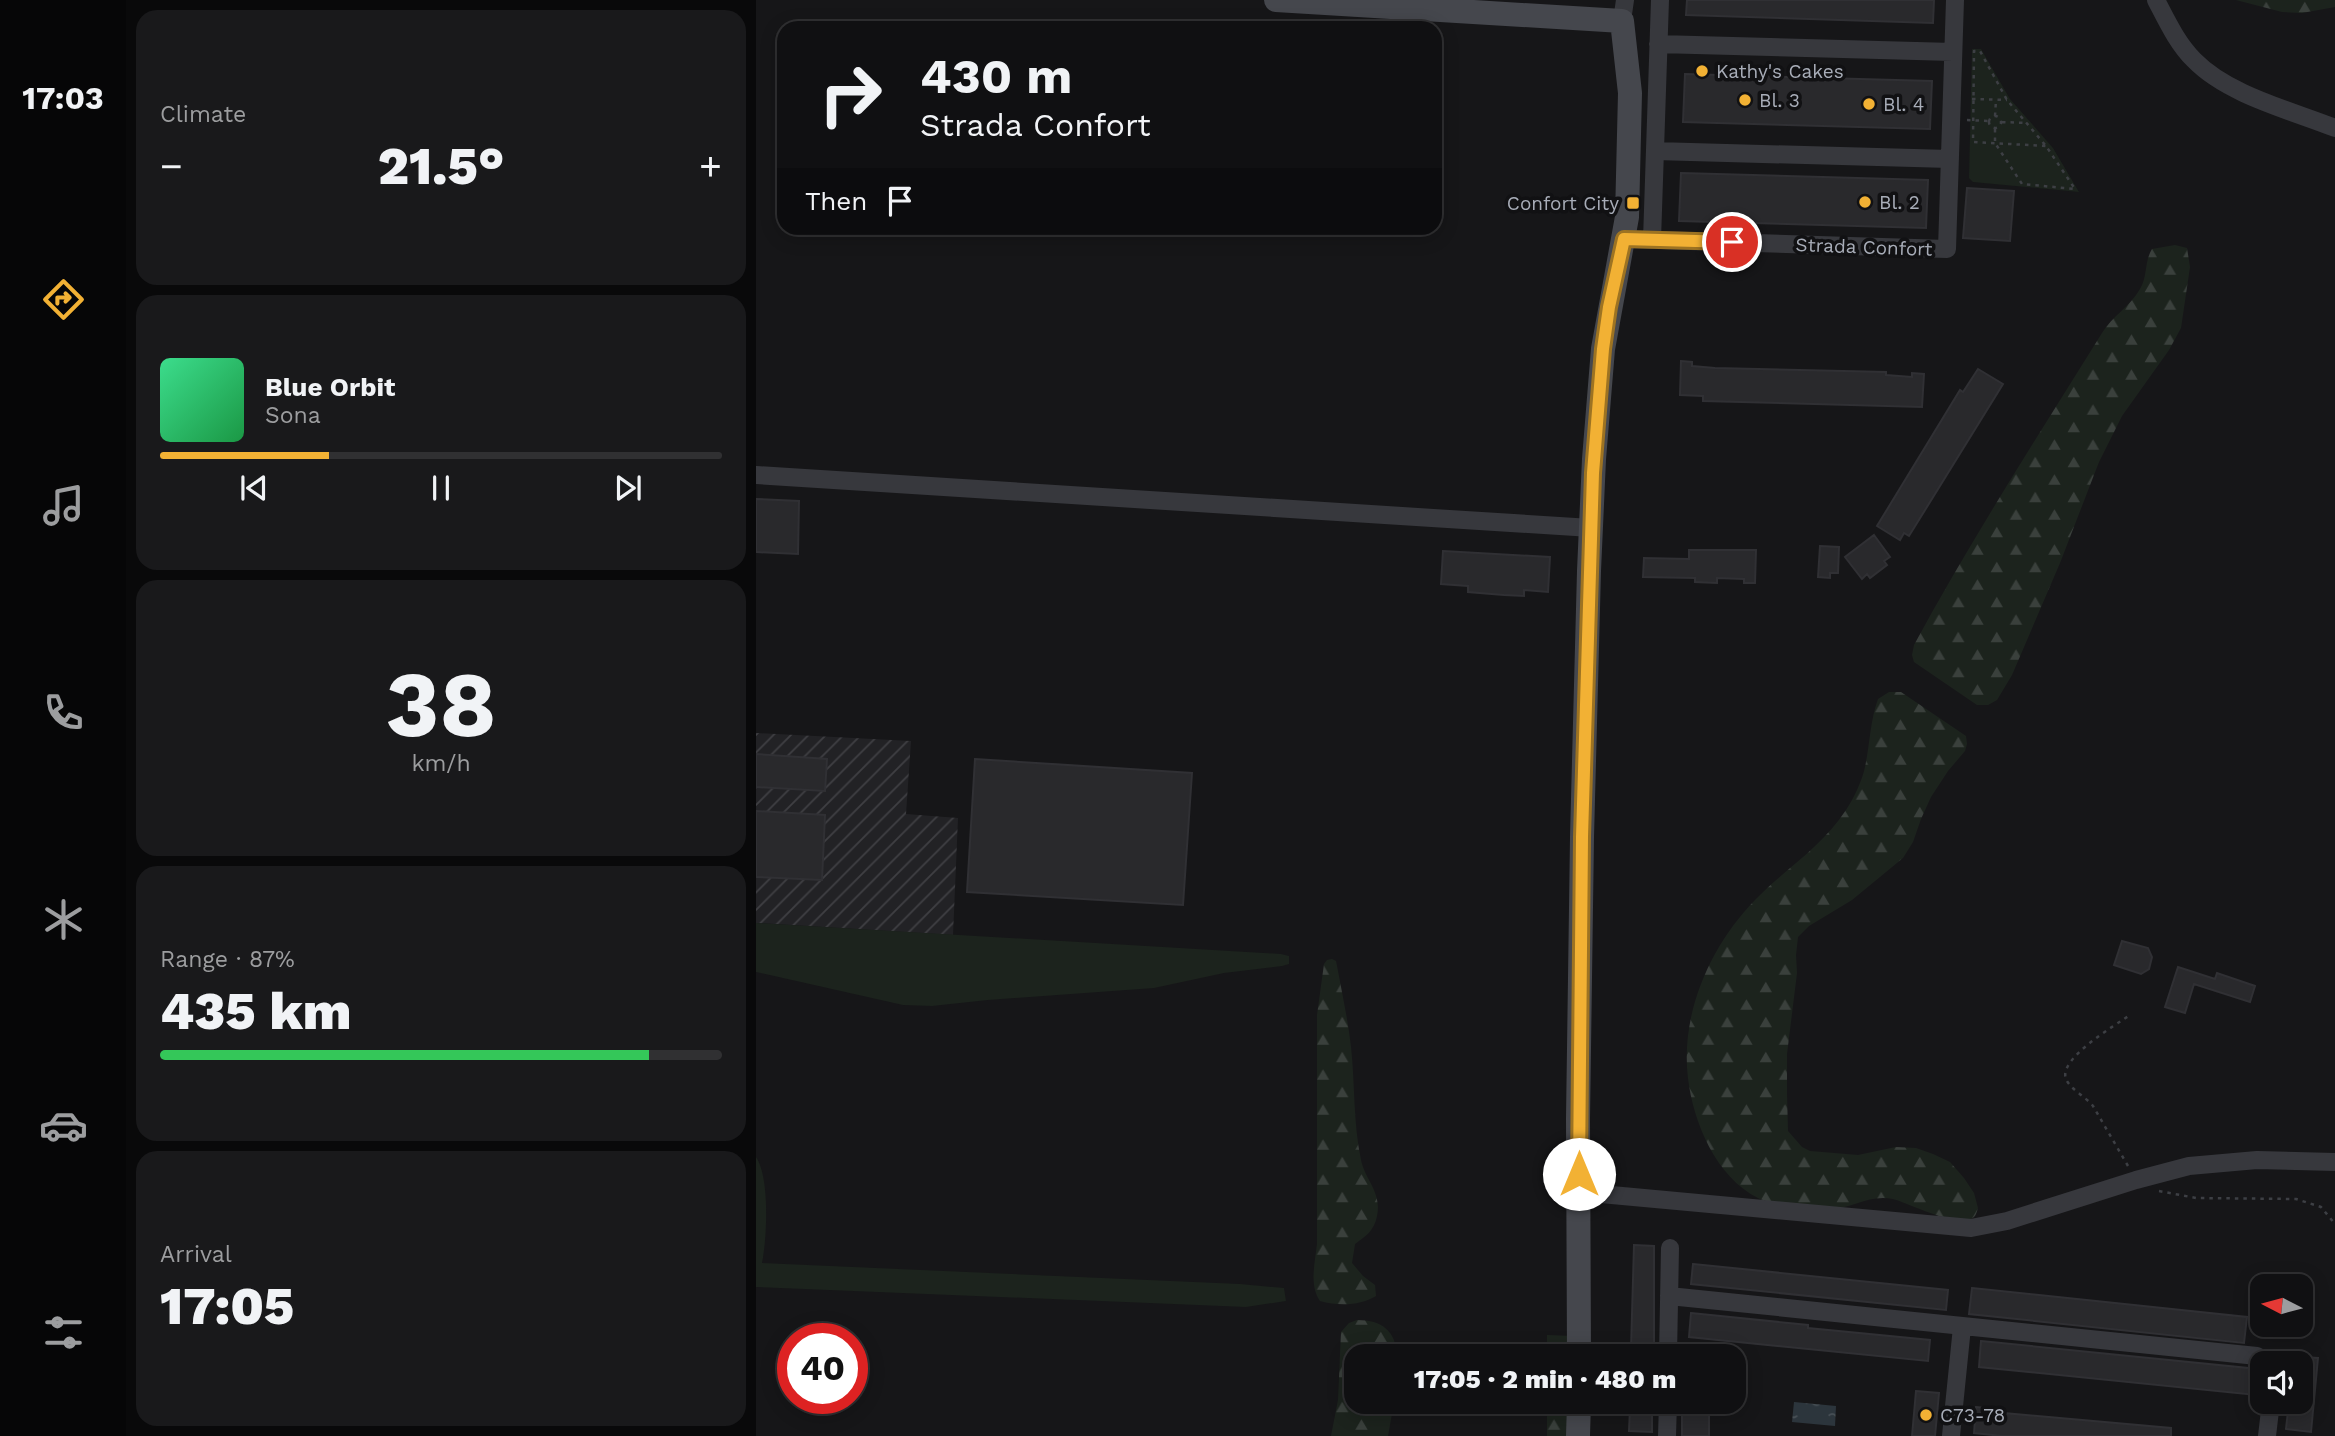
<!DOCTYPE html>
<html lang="en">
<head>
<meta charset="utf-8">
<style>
	:root { --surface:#101012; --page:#19191b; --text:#f1f3f6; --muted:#9c9d9f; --line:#303032; --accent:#f2b134 }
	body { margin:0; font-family:"Work Sans",sans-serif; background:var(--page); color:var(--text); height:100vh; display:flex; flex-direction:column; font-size:26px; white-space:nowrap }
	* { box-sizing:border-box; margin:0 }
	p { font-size:23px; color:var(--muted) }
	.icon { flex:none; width:38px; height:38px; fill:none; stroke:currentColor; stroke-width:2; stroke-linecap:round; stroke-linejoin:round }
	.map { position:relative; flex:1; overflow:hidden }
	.side { display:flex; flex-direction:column; gap:10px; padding:10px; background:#09090a; width:630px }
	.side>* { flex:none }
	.banner { position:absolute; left:21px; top:21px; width:665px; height:214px; border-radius:21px; box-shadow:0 4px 18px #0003,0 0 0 2px var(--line); background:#101012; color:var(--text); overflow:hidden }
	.needle { width:46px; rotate:276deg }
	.controls { position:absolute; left:1494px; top:1274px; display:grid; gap:14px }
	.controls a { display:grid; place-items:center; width:63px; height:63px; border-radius:14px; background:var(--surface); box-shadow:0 4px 18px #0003,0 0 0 2px var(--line); font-size:35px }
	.speed { position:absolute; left:21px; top:1323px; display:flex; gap:14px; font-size:35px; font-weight:700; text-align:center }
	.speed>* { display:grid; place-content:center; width:91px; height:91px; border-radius:50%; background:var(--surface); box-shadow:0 4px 18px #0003,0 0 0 2px var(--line); line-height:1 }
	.speed .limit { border:10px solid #d22; background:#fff; color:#111 }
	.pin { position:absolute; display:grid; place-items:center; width:60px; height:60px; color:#fff; margin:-30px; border:4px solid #fff; border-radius:50%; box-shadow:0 2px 7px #0007 }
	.me { position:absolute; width:77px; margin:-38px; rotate:0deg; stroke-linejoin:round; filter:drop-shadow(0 0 5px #0008) }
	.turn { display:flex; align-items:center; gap:24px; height:147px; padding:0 28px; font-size:32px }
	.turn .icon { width:91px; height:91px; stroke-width:2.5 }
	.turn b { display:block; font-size:49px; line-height:60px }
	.then { display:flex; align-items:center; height:66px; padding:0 28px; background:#0003; gap:14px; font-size:26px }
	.big { font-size:52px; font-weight:800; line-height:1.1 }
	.side .widget { flex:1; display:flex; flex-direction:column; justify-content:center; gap:10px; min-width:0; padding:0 24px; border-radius:21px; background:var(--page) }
	.side .dial { align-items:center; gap:0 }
	.dial b { font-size:91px; line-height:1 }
	.song { display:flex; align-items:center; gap:21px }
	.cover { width:84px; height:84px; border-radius:10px; background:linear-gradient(135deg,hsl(150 70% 55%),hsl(140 70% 35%)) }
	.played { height:7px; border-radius:4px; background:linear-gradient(90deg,var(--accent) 30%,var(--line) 30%) }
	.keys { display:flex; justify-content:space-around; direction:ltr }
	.heat { display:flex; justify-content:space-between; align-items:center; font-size:38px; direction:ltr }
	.charge { height:10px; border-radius:5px; background:linear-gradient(90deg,#34c759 87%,var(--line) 0) }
	.trip { position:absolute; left:588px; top:1344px; width:402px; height:70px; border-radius:21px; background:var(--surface); box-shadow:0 4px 18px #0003,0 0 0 2px var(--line); font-weight:800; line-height:70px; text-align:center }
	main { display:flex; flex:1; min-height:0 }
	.dock { display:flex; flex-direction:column; width:126px; justify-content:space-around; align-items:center; background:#060607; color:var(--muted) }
	.dock .icon { width:49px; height:49px }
	.dock .active { color:var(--accent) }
	.dock b { font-size:32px; color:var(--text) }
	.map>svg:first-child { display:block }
	.industrial { fill:url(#industrial-furrows) }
	.green { fill:#1c231d }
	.forest { fill:url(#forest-firs) }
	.water { fill:url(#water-ripples) }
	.building { fill:#29292c; stroke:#303034; stroke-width:2 }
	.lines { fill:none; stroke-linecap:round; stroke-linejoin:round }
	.path { stroke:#3d3f44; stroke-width:2.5; stroke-dasharray:3.5 5; stroke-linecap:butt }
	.street { stroke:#37383d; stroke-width:18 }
	.secondary { stroke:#45474d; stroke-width:24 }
	.route-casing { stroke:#9d7322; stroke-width:18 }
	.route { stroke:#f2b134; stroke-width:12 }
	.poi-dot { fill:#f2b134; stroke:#111113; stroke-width:2.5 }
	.labels { text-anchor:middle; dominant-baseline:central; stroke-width:7; stroke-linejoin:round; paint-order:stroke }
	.poi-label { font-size:19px; fill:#a8adb8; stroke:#111113; text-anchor:start }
	.street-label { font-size:19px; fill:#a8adb8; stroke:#111113 }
</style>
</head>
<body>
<main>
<nav class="dock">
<b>17:03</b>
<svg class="icon active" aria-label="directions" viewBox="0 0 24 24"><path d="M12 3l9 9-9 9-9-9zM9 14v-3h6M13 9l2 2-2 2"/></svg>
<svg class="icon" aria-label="music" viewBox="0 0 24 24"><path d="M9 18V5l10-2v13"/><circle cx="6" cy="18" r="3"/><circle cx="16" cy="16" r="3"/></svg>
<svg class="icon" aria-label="phone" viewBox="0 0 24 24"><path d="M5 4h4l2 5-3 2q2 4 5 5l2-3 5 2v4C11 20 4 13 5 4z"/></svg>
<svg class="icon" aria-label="climate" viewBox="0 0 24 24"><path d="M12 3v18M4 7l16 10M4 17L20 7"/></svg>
<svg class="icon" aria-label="car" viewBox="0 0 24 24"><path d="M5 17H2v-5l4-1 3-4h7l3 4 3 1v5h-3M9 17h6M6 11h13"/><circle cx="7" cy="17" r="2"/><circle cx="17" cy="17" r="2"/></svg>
<svg class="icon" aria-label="filters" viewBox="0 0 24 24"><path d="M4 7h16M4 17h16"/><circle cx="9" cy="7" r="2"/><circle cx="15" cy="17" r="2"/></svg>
</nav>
<section class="side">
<div class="widget"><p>Climate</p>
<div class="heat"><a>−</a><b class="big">21.5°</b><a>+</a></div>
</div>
<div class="widget">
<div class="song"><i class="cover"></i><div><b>Blue Orbit</b><p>Sona</p></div></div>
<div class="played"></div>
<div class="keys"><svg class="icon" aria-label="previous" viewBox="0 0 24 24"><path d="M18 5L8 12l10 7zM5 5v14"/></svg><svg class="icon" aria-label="pause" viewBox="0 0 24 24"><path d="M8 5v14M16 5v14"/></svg><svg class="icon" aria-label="next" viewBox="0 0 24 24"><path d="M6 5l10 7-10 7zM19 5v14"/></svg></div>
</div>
<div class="widget dial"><b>38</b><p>km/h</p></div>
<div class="widget"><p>Range · 87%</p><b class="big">435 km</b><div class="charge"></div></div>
<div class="widget"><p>Arrival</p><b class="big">17:05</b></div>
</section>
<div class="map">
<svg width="1579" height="1436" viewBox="0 0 1579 1436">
	<defs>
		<pattern id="industrial-furrows" width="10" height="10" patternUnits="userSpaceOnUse" patternTransform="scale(1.75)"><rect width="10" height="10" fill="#222225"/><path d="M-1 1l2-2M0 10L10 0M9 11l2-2" fill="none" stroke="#3f3f43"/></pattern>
		<pattern id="forest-firs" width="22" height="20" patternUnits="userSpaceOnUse" patternTransform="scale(1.75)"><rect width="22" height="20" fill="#1c231d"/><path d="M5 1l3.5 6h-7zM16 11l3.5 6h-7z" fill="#3a403c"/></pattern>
		<pattern id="water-ripples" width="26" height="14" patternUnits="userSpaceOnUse" patternTransform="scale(1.75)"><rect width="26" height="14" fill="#2c353c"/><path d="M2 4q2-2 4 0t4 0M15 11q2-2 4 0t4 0" fill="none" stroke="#485056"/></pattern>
	</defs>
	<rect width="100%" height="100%" fill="#161618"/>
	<path class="industrial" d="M0,733l155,8 -5,73 52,4 -5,117 -197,-12z"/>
	<path class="green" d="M1216,49h9l29,50 43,49 26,44 -106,-10 -4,-4z
		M0,923l525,31 8,2v8l-7,2 -58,7 -70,15 -166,12 -56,6 -29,-1 -147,-33z
		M0,1157c14,20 11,82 6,106l478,21 44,4 2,13 -40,6 -490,-20z"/>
	<path class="forest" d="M1480,0h99v7l-33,6 -20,-1z
		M1419,245l12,3 3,19 -9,61 -12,22 -47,66 -23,46 -39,101 -48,112 -15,25 -9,5h-11l-63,-43 -2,-7 2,-10c58,-107 124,-209 188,-312 10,-17 28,-26 38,-44 8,-13 4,-27 12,-40z
		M1133,692h12l65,44 1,8 -2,7 -17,20 -17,26 -10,22 -8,23 -10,16 -51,42 -43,26 -11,11 -2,18 1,18 -10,81v40l1,37 14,16 8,4 48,4 38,-8 20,1 17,6 17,8 14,16 10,15 4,15c-1,3 -2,7 -4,9 -14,13 -65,-14 -81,-18 -23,-5 -40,9 -62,10 -17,1 -59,-4 -73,-11 -42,-21 -65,-76 -70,-120 -8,-65 23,-133 67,-178 30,-31 67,-53 91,-90 8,-12 16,-29 19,-43 5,-23 5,-46 13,-68z
		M576,959l4,2 1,5c5,27 11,54 14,81 4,37 2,76 10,113 4,20 21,32 16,56 -3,15 -11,20 -22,28l-3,19 11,13 12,9 1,11c-17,10 -37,10 -56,5 -11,-16 -5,-38 -3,-57v-229l7,-51 3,-4z
		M601,1320c25,0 39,11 40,36h-41v46h38l-6,34h-57l7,-36 3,-68 8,-9z
		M791,1335l25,1 -1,20h-24z
		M791,1402h24v34h-24z"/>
	<path class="water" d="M1038,1402l42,4 -1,20 -43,-4z"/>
	<path class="building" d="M931,0h247l-1,23 -247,-8z
		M929,74l247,7 -2,48 -247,-7z
		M925,173l247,7 -2,48 -247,-7z
		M1211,188l47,3 -4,50 -47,-3z
		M925,361l11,1v4l23,2 171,4v3l26,2v-4l12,1 -2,33 -219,-6v-5l-23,-1z
		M1222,369l25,15 -94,152 -5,-3 -4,7 -23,-14 83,-136 3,2z
		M0,499l43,2 -1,53 -42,-2z
		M1118,535l16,22 -6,4 3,4 -17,13 -3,-4 -5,5 -17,-22z
		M1064,546l19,1 -1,26h-8v5l-12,-1z
		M933,550h67l-1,33h-11v-4l-27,-1v5l-22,-1v-4l-52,-1 1,-19 45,1z
		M687,551l107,6 -2,35 -24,-2v6l-20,-1 -36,-3v-6l-27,-2z
		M0,754l71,5 -2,32 -69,-4z
		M219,759l217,14 -9,132 -216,-13z
		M0,811l69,4 -3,65 -66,-3z
		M1366,941l26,7 4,9 -3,12 -8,5 -27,-9z
		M1422,967l37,12 2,-6 38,13 -5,16 -56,-18 -9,29 -20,-6z
		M878,1245l20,1v103h-23z
		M937,1264l255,26 -2,20 -255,-26z
		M1216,1288l275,29 -3,26 -275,-29z
		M935,1313l117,12v3l122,12 -2,21 -239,-24z
		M1225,1341l277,28 -2,26 -277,-28z
		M1545,1357l17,1 -7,74 -25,-3 3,-27h12z
		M1160,1391l23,2 -4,43h-23z
		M926,1402h27v34h-27z
		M1220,1407l28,3v3l167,15v8h-169l-28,-3z
		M874,1408h22v24l-23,-1z"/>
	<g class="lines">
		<path class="path" d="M1216,99l35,1
			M1233 122a6 6 0 1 1 12 0a6 6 0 1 1-12 0Z
			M1239,116l1,-16
			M1211,120l22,1
			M1246,122l24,1
			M1239,129v14l27,41 53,5 -29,-43 -39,-46 -27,-49h-6l-1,91 73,4
			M1372,1166l-35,-60c-7,-9 -23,-17 -27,-27 -8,-20 48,-53 64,-64
			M1403,1191l37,7 100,1 25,8 14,17"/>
		<path class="street" d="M1400,0c11,21 21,43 38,60 34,35 96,50 141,68
			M866,21l3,-21
			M902,44l295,8
			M899,151l295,8
			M868,239l323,10 8,-249
			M896,240l8,-240
			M0,475l835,53
			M823,1192l392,36 36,-7 129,-41 53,-14 68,-6 78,2
			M913,1296l588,60 12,7
			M912,1356l2,-108
			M911,1436l1,-34
			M1195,1436l11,-109
			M1511,1436l4,-34"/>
		<path class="secondary" d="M520,0l346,21 8,72 -3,124 -24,132 -9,110 -5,112 -7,266 -4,282 1,237
			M822,1436l1,-34"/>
	</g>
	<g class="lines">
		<g class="route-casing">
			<path id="route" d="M823,1174l3,-337 11,-364 10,-124 6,-42 15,-68 108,3"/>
		</g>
		<use href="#route" class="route"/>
	</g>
	<g class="poi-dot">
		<circle cx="946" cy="71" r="7"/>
		<circle cx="989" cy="100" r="7"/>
		<circle cx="1113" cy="104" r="7"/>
		<circle cx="1109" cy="202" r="7"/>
		<rect x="870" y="196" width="14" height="14" rx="3.5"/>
		<circle cx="1170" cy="1415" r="7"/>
	</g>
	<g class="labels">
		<g class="poi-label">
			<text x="960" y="71">Kathy's Cakes</text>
			<text x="1003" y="100">Bl. 3</text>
			<text x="1127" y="104">Bl. 4</text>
			<text x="1123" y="202">Bl. 2</text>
			<text x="863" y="203" text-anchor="end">Confort City</text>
			<text x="1184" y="1415">C73-78</text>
		</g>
		<g class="street-label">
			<text transform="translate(1108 247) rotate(2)">Strada Confort</text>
		</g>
	</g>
</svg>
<div class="controls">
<a><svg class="needle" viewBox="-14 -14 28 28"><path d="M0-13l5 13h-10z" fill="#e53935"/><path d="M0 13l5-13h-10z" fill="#9c9d9f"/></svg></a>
<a><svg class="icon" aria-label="sound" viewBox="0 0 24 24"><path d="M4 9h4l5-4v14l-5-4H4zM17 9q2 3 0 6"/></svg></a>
</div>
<div class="speed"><div class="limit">40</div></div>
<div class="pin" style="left:976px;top:242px;background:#d93025"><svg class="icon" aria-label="arrive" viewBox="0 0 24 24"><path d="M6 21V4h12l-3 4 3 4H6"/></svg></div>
<svg class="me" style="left:823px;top:1174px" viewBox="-20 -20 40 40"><circle r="19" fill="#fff"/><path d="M0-13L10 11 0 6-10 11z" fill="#f2b134"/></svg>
<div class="trip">17:05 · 2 min · 480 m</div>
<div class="banner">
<div class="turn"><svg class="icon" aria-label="right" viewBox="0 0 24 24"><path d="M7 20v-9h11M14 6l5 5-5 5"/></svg><div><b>430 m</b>Strada Confort</div></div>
<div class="then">Then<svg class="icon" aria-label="arrive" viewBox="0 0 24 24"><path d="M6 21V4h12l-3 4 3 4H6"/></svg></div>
</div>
</div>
</main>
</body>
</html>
